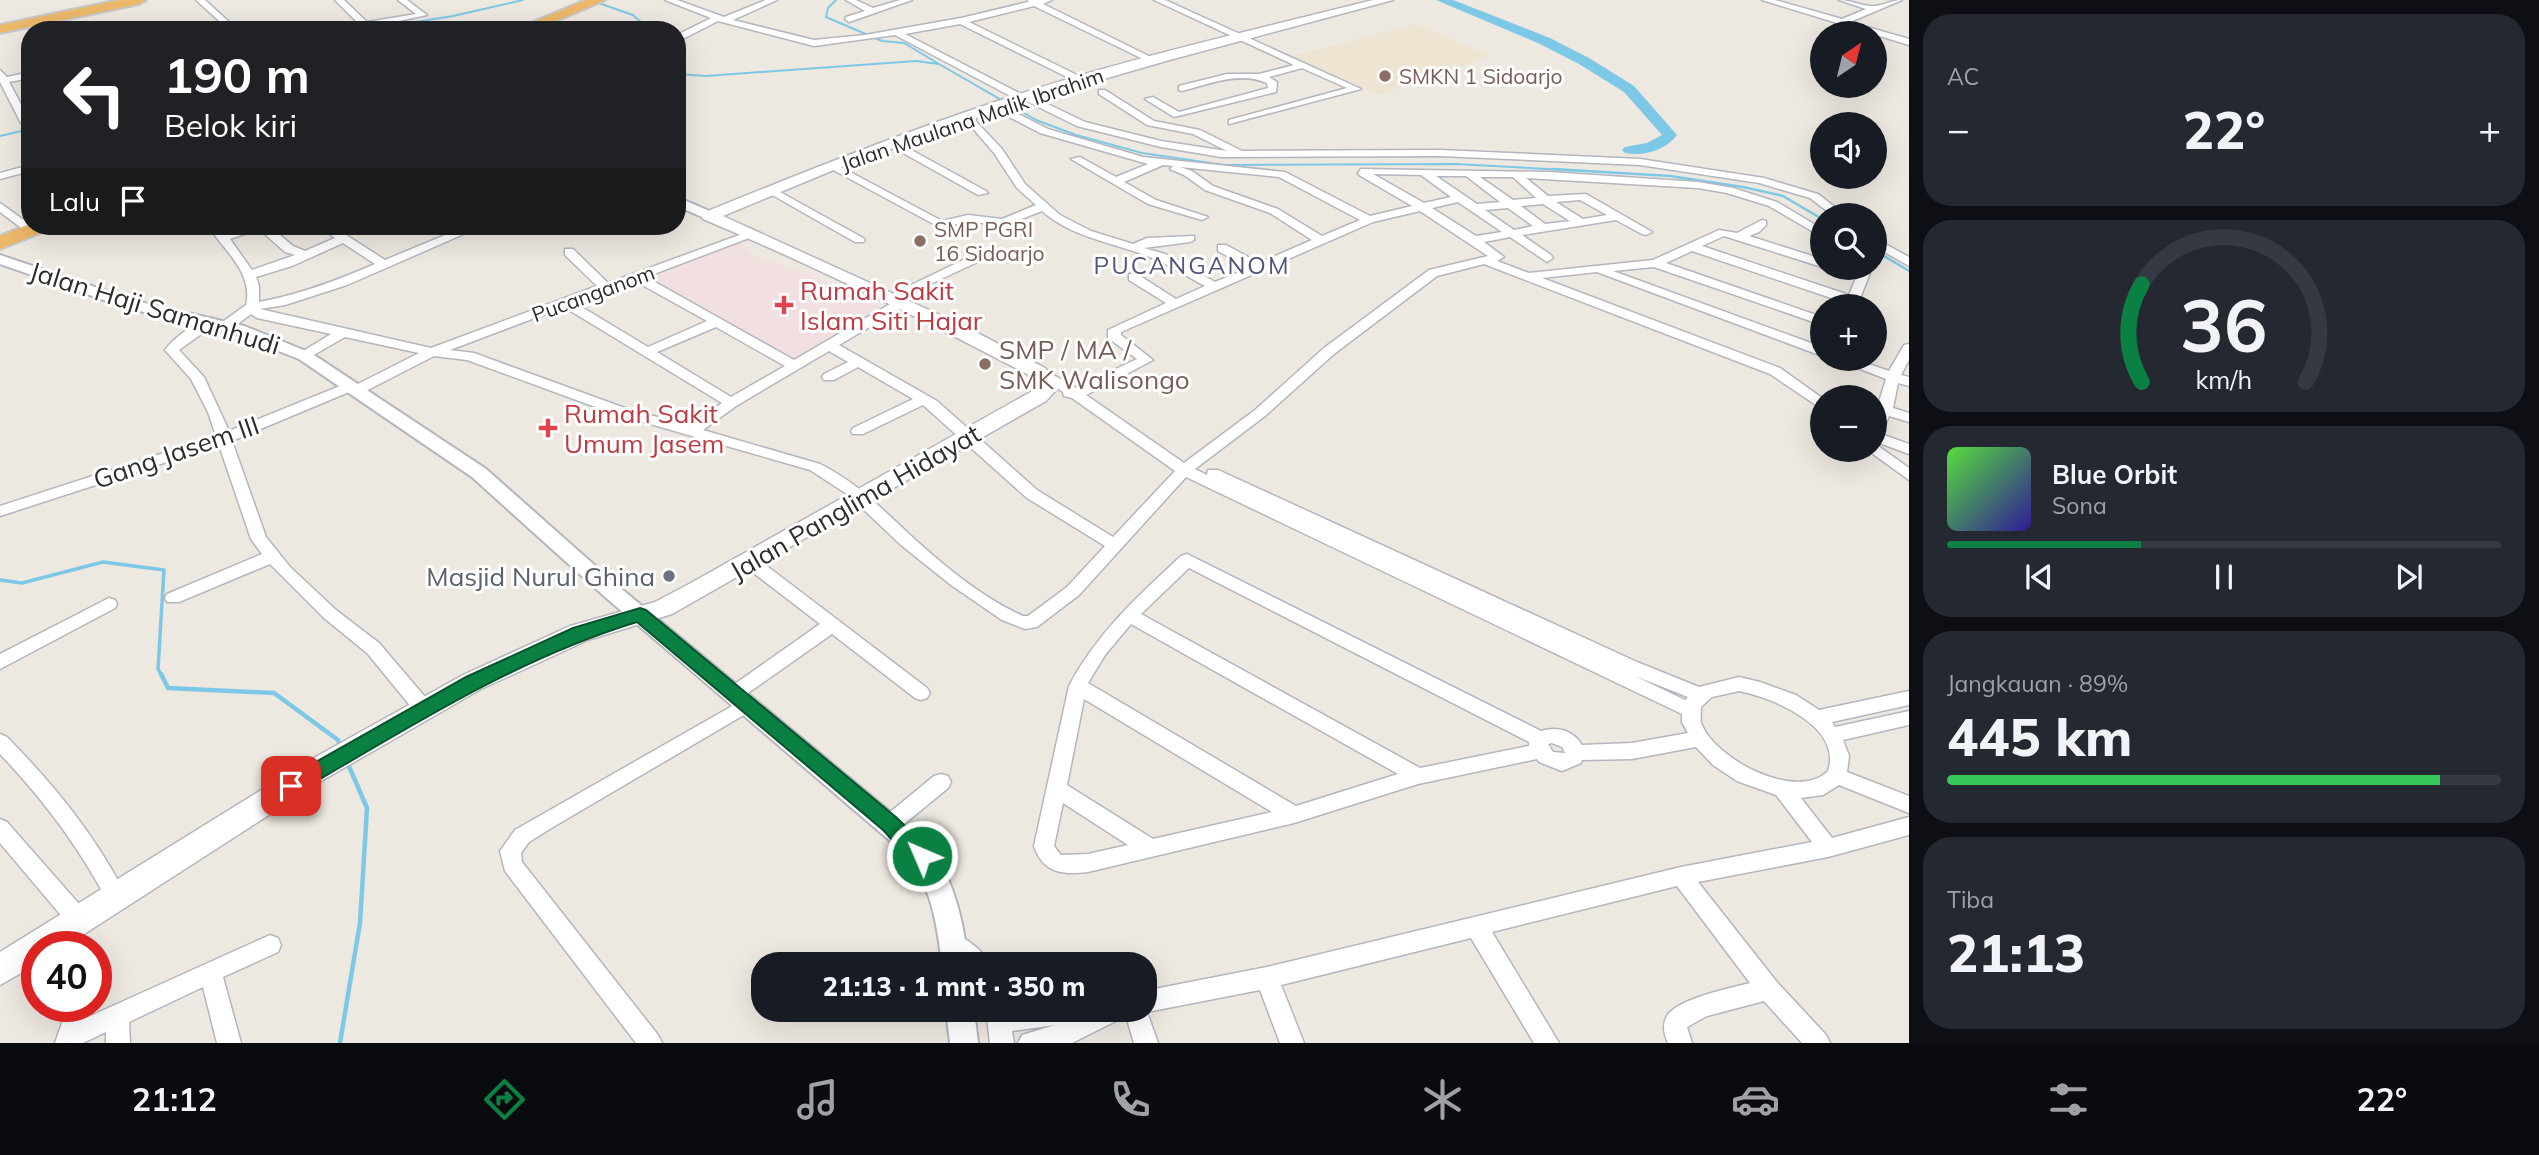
<!DOCTYPE html>
<html lang="id">
<head>
<meta charset="utf-8">
<style>
	:root { --surface:#171b24; --page:#242831; --text:#f1f3f6; --muted:#9ea1a6; --line:#363941; --accent:#0b8043 }
	body { margin:0; font-family:Mulish,sans-serif; background:var(--page); color:var(--text); height:100vh; display:flex; flex-direction:column; font-size:26px; white-space:nowrap }
	* { box-sizing:border-box; margin:0 }
	p { font-size:23px; color:var(--muted) }
	.icon { flex:none; width:38px; height:38px; fill:none; stroke:currentColor; stroke-width:2; stroke-linecap:round; stroke-linejoin:round }
	.map { position:relative; flex:1; overflow:hidden }
	.sheet { display:flex; flex-direction:column; gap:14px; padding:14px; background:#0d0f14; width:630px }
	.sheet>* { flex:none }
	.guide { position:absolute; left:21px; top:21px; width:665px; height:214px; border-radius:28px; box-shadow:0 7px 28px #0002; background:#202124; color:#fff; overflow:hidden }
	.needle { width:46px; rotate:35deg }
	.fabs { position:absolute; left:1810px; top:21px; display:grid; gap:14px }
	.fabs a { display:grid; place-items:center; width:77px; height:77px; border-radius:50%; background:var(--surface); box-shadow:0 7px 28px #0002; font-size:35px }
	.speed { position:absolute; left:21px; top:931px; display:flex; gap:14px; font-size:35px; font-weight:700; text-align:center }
	.speed>* { display:grid; place-content:center; width:91px; height:91px; border-radius:50%; background:var(--surface); box-shadow:0 7px 28px #0002; line-height:1 }
	.speed .limit { border:10px solid #d22; background:#fff; color:#111 }
	.pin { position:absolute; display:grid; place-items:center; width:60px; height:60px; color:#fff; margin:-30px; border-radius:14px; box-shadow:0 4px 10px #0006 }
	.me { position:absolute; width:77px; margin:-38px; rotate:315deg; stroke-linejoin:round; filter:drop-shadow(0 0 5px #0008) }
	.turn { display:flex; align-items:center; gap:24px; height:147px; padding:0 28px; font-size:32px }
	.turn .icon { width:91px; height:91px; stroke-width:2.5 }
	.turn b { display:block; font-size:49px; line-height:60px }
	.then { display:flex; align-items:center; height:66px; padding:0 28px; background:#0003; gap:14px; font-size:26px }
	.big { font-size:52px; font-weight:800; line-height:1.1 }
	.sheet .card { flex:1; display:flex; flex-direction:column; justify-content:center; gap:10px; min-width:0; padding:0 24px; border-radius:28px; background:var(--page) }
	.sheet .dial { align-items:center; gap:0 }
	.dial svg { height:182px; overflow:visible; fill:none; stroke:var(--line); stroke-width:7; stroke-linecap:round; text-anchor:middle }
	.dial text { fill:var(--text); stroke:none }
	.song { display:flex; align-items:center; gap:21px }
	.cover { width:84px; height:84px; border-radius:10px; background:linear-gradient(135deg,hsl(110 70% 55%),hsl(250 70% 35%)) }
	.played { height:7px; border-radius:4px; background:linear-gradient(90deg,var(--accent) 35%,var(--line) 35%) }
	.keys { display:flex; justify-content:space-around; direction:ltr }
	.heat { display:flex; justify-content:space-between; align-items:center; font-size:38px; direction:ltr }
	.charge { height:10px; border-radius:5px; background:linear-gradient(90deg,#34c759 89%,var(--line) 0) }
	.trip { position:absolute; left:751px; top:952px; width:406px; height:70px; border-radius:28px; background:var(--surface); box-shadow:0 7px 28px #0002; font-weight:800; line-height:70px; text-align:center }
	.menu { display:flex; height:112px; justify-content:space-around; align-items:center; background:#090b0e; color:var(--muted) }
	.menu .icon { width:49px; height:49px }
	.menu .on { color:var(--accent) }
	.menu b { font-size:32px; color:var(--text) }
	main { display:flex; flex:1; min-height:0 }
	.map>svg:first-child { display:block }
	.education { fill:#ede4d1 }
	.medical { fill:#f2dfdf }
	.lines { fill:none; stroke-linecap:round; stroke-linejoin:round }
	.stream-far3 { stroke:#7dc8e6; stroke-width:2 }
	.stream-far2 { stroke:#7dc8e6; stroke-width:2.5 }
	.stream-far1 { stroke:#7dc8e6; stroke-width:3.5 }
	.stream { stroke:#7dc8e6; stroke-width:4.5 }
	.river { fill:#7dc8e6; fill-rule:evenodd }
	.minor-casing { stroke:#b4b6bf; stroke-width:3 }
	.tertiary-casing { stroke:#b4b6bf; stroke-width:4 }
	.secondary-casing { stroke:#b4b6bf; stroke-width:3 }
	.trunk-casing { stroke:#c8c8c8; stroke-width:4 }
	.minor { fill:#fff; fill-rule:evenodd }
	.tertiary { fill:#fff; fill-rule:evenodd }
	.secondary { fill:#fff; fill-rule:evenodd }
	.trunk { fill:#ecb86a; fill-rule:evenodd }
	.route { fill:#0b8043; stroke:#07532c; stroke-width:2 }
	.education-dot { fill:#8d6e63; stroke:#fff; stroke-width:2.5 }
	.health-dot { fill:#e0444e; stroke:#fff; stroke-width:2.5 }
	.worship-dot { fill:#6b7280; stroke:#fff; stroke-width:2.5 }
	.labels { text-anchor:middle; dominant-baseline:central; stroke-width:6; stroke-linejoin:round; paint-order:stroke }
	.far-education-label { font-size:21px; fill:#785e54; stroke:#fff; text-anchor:start }
	.far-street-label { font-size:21px; fill:#2d2d2d; stroke:#fff }
	.far-quarter-label { font-size:24px; letter-spacing:2px; fill:#50577a; stroke:#fff }
	.health-label { font-size:26px; fill:#be3a42; stroke:#fff; text-anchor:start }
	.street-label { font-size:26px; fill:#2d2d2d; stroke:#fff }
	.education-label { font-size:26px; fill:#785e54; stroke:#fff; text-anchor:start }
	.worship-label { font-size:26px; fill:#5b616d; stroke:#fff; text-anchor:end }
</style>
</head>
<body>
<main>
<div class="map">
<svg width="1909" height="1043" viewBox="0 0 1909 1043">
	<rect width="100%" height="100%" fill="#ede8e0"/>
	<path class="education" d="M1415,24l76,32 -113,39 -85,-39z"/>
	<path class="medical" d="M737,241l11,8 4,6 87,31 46,23 -91,54 -154,-86z"/>
	<g class="lines">
		<path class="stream-far3" d="M590,0l43,15 11,10 -1,5
			M836,0l-8,8 -2,9 56,24 22,2 35,21
			M366,30l87,-14 70,-16
			M677,74l29,2 210,-15 23,3 97,56 40,15 66,18 82,12 232,-1 127,7
			M0,136l30,-7"/>
		<path class="stream-far2" d="M1552,169l118,7 73,11 40,9 39,23
			M1874,250l35,21"/>
		<path class="stream-far1" d="M0,580l22,3 81,-21 61,8 -6,99 4,7"/>
		<path class="stream" d="M161,674l7,14 106,5 64,47 3,7
			M340,1043l20,-120 7,-115 -19,-44"/>
		<path class="river" d="M1436,0h17l97,38 39,20 45,28 43,49c-11,15 -34,22 -52,18l-3,-3 3,-3 22,-4 15,-8 -38,-43 -45,-28 -39,-20z"/>
		<g class="minor-casing">
			<path id="minor" d="M196,0h9l33,30h-9z
				M335,0h9l23,22 49,-8 -18,-14h9l20,15 -71,15h-20l23,-6z
				M665,0h12l47,17 42,-17h11l-44,20 81,20 51,-5 96,-17 67,-16v-2h24l-9,4 114,56 -8,2 -115,-56 -65,16 114,56v4h-6l-117,-58 -55,10 118,61h6l56,27 76,19 66,10 -34,-17 -46,-9 -48,-31v-4h6l49,31 46,9 42,21 198,-1 200,9 124,19 54,16 27,21h-13l-22,-17 -51,-15 -119,-18 -200,-9 -219,1 -60,-10 -84,-21 -53,-26h-6l-123,-65 -81,11 -96,-25 -41,21v-7l34,-17z
				M846,0h10l17,8 27,-8h12l-63,22 -4,-3 1,-2 19,-6z
				M1154,0h11l196,89 -132,35v-4l118,-32 -45,-20 -33,9 8,5 -1,10 -102,25 -29,-18 8,-2 26,15 89,-24 -1,-5c-28,-12 -57,1 -85,8l-3,-1v-4l48,-12h32l35,-9z
				M1762,0h13l67,19 24,-10 -27,-9c12,0 25,7 35,6 9,0 17,-6 28,-6l-52,22 59,17v6z
				M0,70l7,7 23,-5v6l-21,4 21,39v4l-9,-2 -21,-41z
				M992,104h6l50,25 95,28 142,15 85,44 42,-10 -53,-31 -1,-2 3,-4 188,3 149,10 35,6 44,14 45,27v8l-53,-31 -42,-13 -29,-5 -172,-10 22,18 38,-2 66,38 -6,3 -4,-1 -26,-14 -94,15 29,20 2,3 -6,4 -37,-25 -26,5 20,15 -7,4 32,12 124,-13 66,-30 18,3 25,-13 4,1v4l-7,7 -10,4 73,23v8l-98,-31 -22,10 147,49 7,-17 -24,-7 -2,-3 38,2 2,3 -13,33h-12l1,-3 -154,-52 -26,12 156,54v8l-168,-58 -41,4 209,76v9l-225,-84 -55,6 238,90 42,30v11l-52,-35 -286,-110 -47,12 -103,78 -69,62 -70,53 12,6 1,-5h10l419,192 62,25 40,-10 21,5 36,13 23,15 90,-19v14l-77,17 3,5 74,-16v14l-66,15 6,16 -2,16 62,24v17l-70,-28 -16,10 -22,3 31,40 77,-21v18l-81,22 -130,25 78,99 50,54 4,8h-28l-38,-42 -57,15 -20,11 5,16h-24c-4,-8 -6,-19 -1,-27 10,-17 63,-28 83,-33l-73,-97 -185,46 67,111h-25l-63,-105 -190,47 23,58h-24l-20,-53 -113,22 11,31h-24l-8,-27 -54,27h-54l4,-8 33,-10 -43,6 2,12h-24l-4,-33h158v-19l123,-24 414,-100 131,-25 -36,-47 -39,-14 -24,-16 -17,-18 -64,12 -50,1 -1,3 -19,8 -23,-9 -2,-3 -119,25 -124,39 -206,49c-26,3 -45,1 -54,-26l35,-160c28,-53 69,-90 112,-130l6,-2 354,177c16,-5 32,-1 41,14l50,-2 56,-10 -6,-11v-8l-496,-237 -107,118 -42,32 -12,2 -23,-9 -51,-35 -50,-40 -54,-51 -37,-24 -198,-57 -145,-53 -33,-4 -74,38 -11,-2 -117,49 34,96 24,30 46,43 43,33 52,61 2,5 -2,5 -7,2 -7,-2 -50,-61 -43,-35 -54,-54 -91,38h-12l-2,-4 2,-4 95,-40 -11,-15 -32,-94 -219,71v-10l216,-70 -8,-24 -17,-33 -26,-29c10,-13 34,-32 51,-30l1,3 -38,27 25,27 25,54 116,-47 11,1 63,-32 -74,-16 -40,23 -7,-4 2,-3 31,-19 -74,-16 -6,-4 -20,15h-10v-6l25,-18c8,-32 -23,-56 -38,-79h12l5,7 21,-7h23l24,20 12,5 30,-13 -16,-12h13l53,34 82,-34h15l-135,59 -62,20 -25,4 171,39 166,-62 -32,-31v-6h8l35,34 145,-53 6,3 -2,2 -111,42 148,83 103,-60h8v6l-66,39 98,56 100,89 76,47 62,-66 -103,-73 -8,-2 -1,-4 -32,-20 7,-4 5,1 33,19 61,-29 -29,-21v-8l58,-27 -37,-23v-6h8l39,25 29,-13c-16,-8 -31,-19 -48,-26 -38,-17 -82,-20 -115,-49l-39,15 -35,-5 -27,7 -115,-62 9,-2 107,57 26,-6 34,4 34,-14 -19,-17 -23,-35 -30,-35 -1,-2 5,-3 34,36 23,35 35,31 31,16 42,13 14,-6 47,-2v4l-4,2 -46,6 21,6 50,28 34,-14 -31,-17v-6h8l33,18 53,-23 -42,-27 -65,-23 -21,-15 -14,-6 3,-3 -10,-1 -39,17 32,18 52,17 -6,3 -54,-16 -77,-45 9,-2 36,20 32,-13 -108,-31 -48,-25zM1180,167l99,10 81,43 -38,16 -44,-27 -65,-23 -21,-15zM1373,174l48,1 30,22 -27,6zM1436,176h30l34,26 -23,2zM1480,177h33l23,21 -23,2zM1580,200l27,15 -24,4 -27,-17zM1458,202l44,30 -26,4 -44,-28zM1543,204l27,17 -25,3 -24,-18zM1508,208l25,18 -19,4 -29,-20zM1420,211l68,45 -59,14 -105,78 -69,62 -71,53 -98,-68 67,-35 -32,-25v-3l252,-110zM259,229l26,23 10,3 -43,15 -22,-31zM343,243l32,21c-37,16 -76,31 -116,38v-16l-3,-9 36,-11zM635,281l72,40 -59,26 -73,-44zM564,307l158,96 -33,23 -67,-19 -148,-54 -24,-3zM716,327l69,39 -54,31 -74,-45zM829,351l19,11 -24,12 -2,3 2,3h10l24,-13 55,32 -60,29 -2,3 2,3h10l60,-29 104,93 78,48 -38,41 -39,29h-5c-41,-18 -81,-52 -114,-82 -28,-26 -54,-53 -89,-70l-117,-34 33,-24zM1189,568l340,174v4l-109,22 -279,-154zM1131,624l267,150 -102,32 -208,-123 17,-28zM1635,676l53,21 -3,3zM1739,691c32,6 104,35 89,80 -31,31 -113,-11 -127,-48 -1,-4 0,-11 0,-16l11,-10zM1084,699l188,113 -119,27 -86,-54zM1552,743l10,4 3,6 -12,-1 -5,-8zM1063,803l65,42 -40,9 -27,1 -7,-9z
				M893,140l93,51 2,2 -10,2 -89,-50 -1,-2z
				M30,165v6l-30,8v-6z
				M771,187l92,51 2,2 -2,2h-8l-88,-50 -2,-2z
				M0,203l32,23v4h-8l-24,-18z
				M1874,238l35,19v9l-35,-20z
				M982,251l6,4 -2,3 -92,43 -4,1 -6,-4z
				M1909,344v16l-8,15 8,2v9l-11,-3 -5,25 16,5v9l-20,-6 -8,18 28,10v10l-35,-13v-23l12,-39 -51,-20h19l35,12 15,-26z
				M1874,443l35,25v12l-40,-29 5,-1z
				M749,555l6,2 172,131 3,5 -3,5 -6,2 -6,-2 -83,-64 -91,64 -6,2 -6,-2 -3,-5 3,-5 91,-64 -77,-59 -2,-4 2,-4z
				M109,598l6,2 2,4 -2,4 -115,61v-15z
				M748,697l6,2 3,5 -3,5 -201,118 -24,15 -8,11 1,9 136,173 4,8h-26l-131,-172 -5,-20 15,-21z
				M0,734l7,3c45,46 85,94 115,151l4,7 -4,7 -7,2 -7,-2c-29,-55 -65,-103 -108,-148z
				M941,774l7,2 3,6 -3,6 -51,42 -7,3 -7,-3 -3,-6 3,-6 51,-42z
				M0,819l7,3 79,90 3,7 -3,7 -8,3 -8,-3 -70,-83z
				M953,933c13,5 31,18 36,31h-27l-17,-14 -3,-7 3,-7z
				M270,935l8,3 3,7 -3,7 -55,25 18,66h-24l-14,-56 -74,35 1,21h-24v-11l-23,11h-28l13,-37h22l-4,12z"/>
		</g>
		<g class="tertiary-casing">
			<path id="tertiary" d="M677,197l37,16 2,3 -7,4 -32,-14z
				M0,255l136,46 108,25 67,27 175,116 132,117 305,253c30,33 41,83 45,125h-26c-5,-40 -11,-83 -40,-113l-298,-255 -132,-119 -173,-118 -66,-26 -106,-25 -127,-44z
				M946,1010h28l4,33h-28z"/>
		</g>
		<g class="secondary-casing">
			<path id="secondary" d="M1373,0h20l-227,61 -162,47 -168,61 -113,47 241,110 81,42 9,9 2,13 -10,11 -374,213 -84,26 -107,49 -158,91 -259,167h-27v17l-37,21v-33l303,-188 160,-89 107,-49 85,-24 36,-19 345,-194 -2,-10 -3,-3c-107,-56 -216,-110 -328,-157l-2,-3 2,-3c96,-39 191,-77 289,-110 124,-42 254,-71 381,-103z"/>
		</g>
		<g class="trunk-casing">
			<path id="trunk" d="M119,0h27l-7,4 -139,29v-8z
				M586,0h19l-70,30h-21z
				M30,224l21,2 -3,4 -48,19v-13z"/>
		</g>
		<use href="#minor" class="minor"/>
		<use href="#tertiary" class="tertiary"/>
		<use href="#secondary" class="secondary"/>
		<use href="#trunk" class="trunk"/>
	</g>
	<path class="route" d="M640,608l6,2 251,208 33,32 3,6 -3,7c-18,6 -35,-21 -47,-33l-246,-208c-122,37 -229,106 -339,170l-7,2 -7,-2 -3,-6 3,-6 182,-103 107,-49z"/>
	<g class="education-dot">
		<circle cx="1385" cy="76" r="7"/>
		<circle cx="920" cy="241" r="7"/>
		<circle cx="985" cy="364" r="7"/>
	</g>
	<g class="health-dot">
		<path d="M780.5 294.5h7v7h7v7h-7v7h-7v-7h-7v-7h7z"/>
		<path d="M544.5 417.5h7v7h7v7h-7v7h-7v-7h-7v-7h7z"/>
	</g>
	<circle class="worship-dot" cx="669" cy="576" r="7"/>
	<g class="labels">
		<g class="far-education-label">
			<text x="1399" y="76">SMKN 1 Sidoarjo</text>
			<text x="934" y="229">SMP PGRI<tspan x="934" dy="24">16 Sidoarjo</tspan></text>
		</g>
		<g class="far-street-label">
			<text transform="translate(972 119) rotate(-19)">Jalan Maulana Malik Ibrahim</text>
			<text transform="translate(593 293) rotate(-20)">Pucanganom</text>
		</g>
		<g class="far-quarter-label">
			<text x="1192" y="265">PUCANGANOM</text>
		</g>
		<g class="health-label">
			<text x="800" y="290">Rumah Sakit<tspan x="800" dy="30">Islam Siti Hajar</tspan></text>
			<text x="564" y="413">Rumah Sakit<tspan x="564" dy="30">Umum Jasem</tspan></text>
		</g>
		<g class="street-label">
			<text transform="translate(155 308) rotate(17)">Jalan Haji Samanhudi</text>
			<text transform="translate(176 452) rotate(-19)">Gang Jasem III</text>
			<text transform="translate(855 502) rotate(-30)">Jalan Panglima Hidayat</text>
		</g>
		<g class="education-label">
			<text x="999" y="349">SMP / MA /<tspan x="999" dy="30">SMK Walisongo</tspan></text>
		</g>
		<g class="worship-label">
			<text x="655" y="576">Masjid Nurul Ghina</text>
		</g>
	</g>
</svg>
<div class="fabs">
<a><svg class="needle" viewBox="-14 -14 28 28"><path d="M0-13l5 13h-10z" fill="#e53935"/><path d="M0 13l5-13h-10z" fill="#9ea1a6"/></svg></a>
<a><svg class="icon" aria-label="sound" viewBox="0 0 24 24"><path d="M4 9h4l5-4v14l-5-4H4zM17 9q2 3 0 6"/></svg></a>
<a><svg class="icon" aria-label="search" viewBox="0 0 24 24"><circle cx="10" cy="10" r="6"/><path d="M15 15l6 6"/></svg></a>
<a>+</a>
<a>−</a>
</div>
<div class="speed"><div class="limit">40</div></div>
<div class="pin" style="left:291px;top:786px;background:#d93025"><svg class="icon" aria-label="arrive" viewBox="0 0 24 24"><path d="M6 21V4h12l-3 4 3 4H6"/></svg></div>
<svg class="me" style="left:922px;top:856px" viewBox="-20 -20 40 40"><circle r="17" fill="#0b8043" stroke="#fff" stroke-width="3"/><path d="M0-11L8 9 0 5-8 9z" fill="#fff"/></svg>
<div class="trip">21:13 · 1 mnt · 350 m</div>
<div class="guide">
<div class="turn"><svg class="icon" aria-label="left" viewBox="0 0 24 24"><path d="M17 20v-9H6M10 6l-5 5 5 5"/></svg><div><b>190 m</b>Belok kiri</div></div>
<div class="then">Lalu<svg class="icon" aria-label="arrive" viewBox="0 0 24 24"><path d="M6 21V4h12l-3 4 3 4H6"/></svg></div>
</div>
</div>
<section class="sheet">
<div class="card"><p>AC</p>
<div class="heat"><a>−</a><b class="big">22°</b><a>+</a></div>
</div>
<div class="card dial"><svg viewBox="0 0 100 80">
<path d="M14 69A42 42 0 1 1 86 69"/>
<path d="M14 69A42 42 0 0 1 14 26" stroke="#0b8043"/>
<text x="50" y="56" font-size="32" font-weight="700">36</text>
<text x="50" y="72" font-size="11">km/h</text>
</svg></div>
<div class="card">
<div class="song"><i class="cover"></i><div><b>Blue Orbit</b><p>Sona</p></div></div>
<div class="played"></div>
<div class="keys"><svg class="icon" aria-label="previous" viewBox="0 0 24 24"><path d="M18 5L8 12l10 7zM5 5v14"/></svg><svg class="icon" aria-label="pause" viewBox="0 0 24 24"><path d="M8 5v14M16 5v14"/></svg><svg class="icon" aria-label="next" viewBox="0 0 24 24"><path d="M6 5l10 7-10 7zM19 5v14"/></svg></div>
</div>
<div class="card"><p>Jangkauan · 89%</p><b class="big">445 km</b><div class="charge"></div></div>
<div class="card"><p>Tiba</p><b class="big">21:13</b></div>
</section>
</main>
<nav class="menu">
<b>21:12</b>
<svg class="icon on" aria-label="directions" viewBox="0 0 24 24"><path d="M12 3l9 9-9 9-9-9zM9 14v-3h6M13 9l2 2-2 2"/></svg>
<svg class="icon" aria-label="music" viewBox="0 0 24 24"><path d="M9 18V5l10-2v13"/><circle cx="6" cy="18" r="3"/><circle cx="16" cy="16" r="3"/></svg>
<svg class="icon" aria-label="phone" viewBox="0 0 24 24"><path d="M5 4h4l2 5-3 2q2 4 5 5l2-3 5 2v4C11 20 4 13 5 4z"/></svg>
<svg class="icon" aria-label="climate" viewBox="0 0 24 24"><path d="M12 3v18M4 7l16 10M4 17L20 7"/></svg>
<svg class="icon" aria-label="car" viewBox="0 0 24 24"><path d="M5 17H2v-5l4-1 3-4h7l3 4 3 1v5h-3M9 17h6M6 11h13"/><circle cx="7" cy="17" r="2"/><circle cx="17" cy="17" r="2"/></svg>
<svg class="icon" aria-label="filters" viewBox="0 0 24 24"><path d="M4 7h16M4 17h16"/><circle cx="9" cy="7" r="2"/><circle cx="15" cy="17" r="2"/></svg>
<b>22°</b>
</nav>
</body>
</html>
